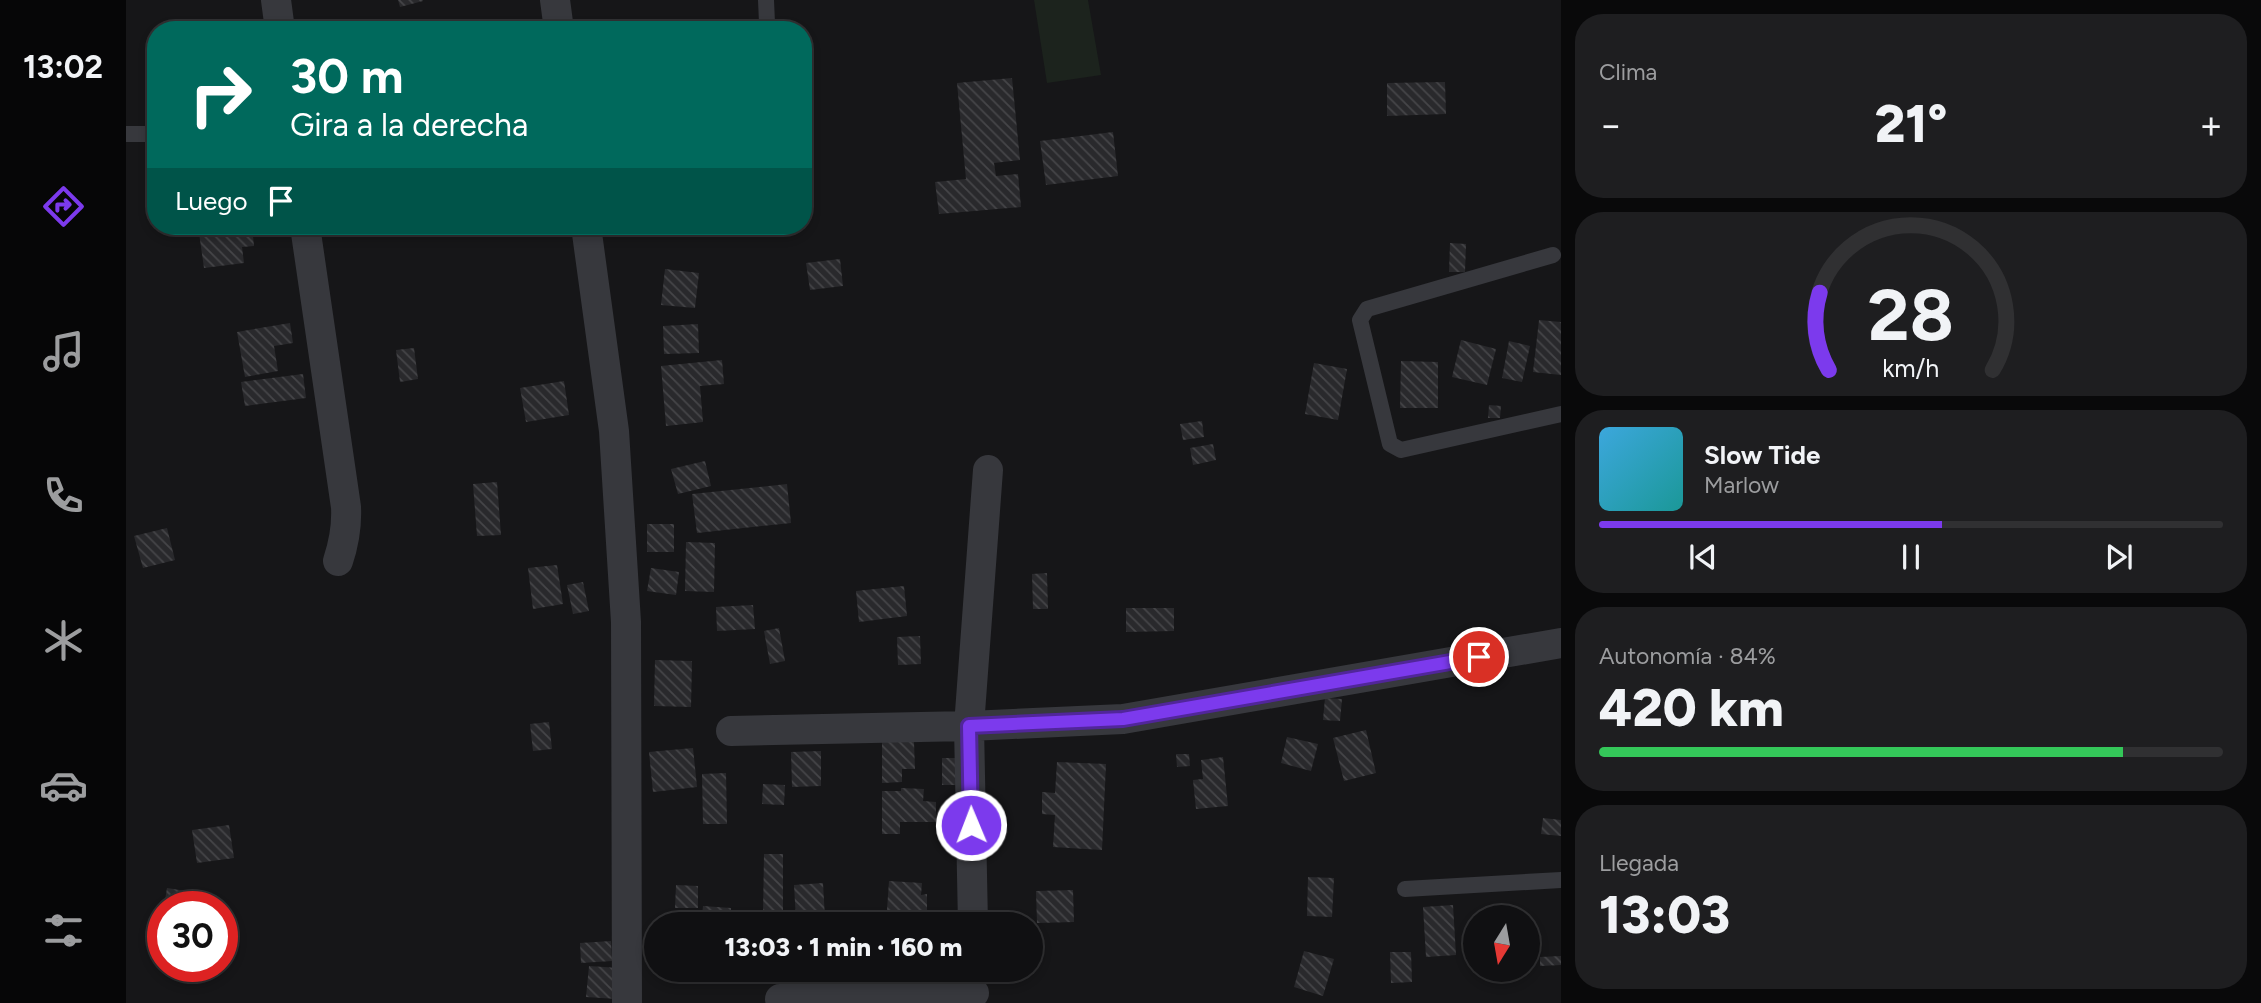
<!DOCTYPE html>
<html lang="es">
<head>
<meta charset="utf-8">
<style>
	:root { --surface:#101012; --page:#1e1e20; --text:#f1f3f6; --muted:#9c9d9f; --line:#303032; --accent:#7c3aed }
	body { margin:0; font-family:Figtree,sans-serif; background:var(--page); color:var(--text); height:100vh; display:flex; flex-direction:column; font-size:26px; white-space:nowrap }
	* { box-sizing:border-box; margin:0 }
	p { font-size:23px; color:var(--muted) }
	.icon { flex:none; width:38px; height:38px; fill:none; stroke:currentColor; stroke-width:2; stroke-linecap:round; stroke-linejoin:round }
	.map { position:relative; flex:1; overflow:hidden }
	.side { display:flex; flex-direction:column; gap:14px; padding:14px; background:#09090a; width:700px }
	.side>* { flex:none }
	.guide { position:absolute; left:21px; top:21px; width:665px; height:214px; border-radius:28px; box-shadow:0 4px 10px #0003,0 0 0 2px var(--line); background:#00695c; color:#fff; overflow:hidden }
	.needle { width:46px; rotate:191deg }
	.buttons { position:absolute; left:1337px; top:905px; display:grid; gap:14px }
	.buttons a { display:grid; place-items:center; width:77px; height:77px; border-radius:50%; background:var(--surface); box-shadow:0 4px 10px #0003,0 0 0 2px var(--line); font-size:35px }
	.speed { position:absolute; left:21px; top:891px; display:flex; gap:14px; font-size:35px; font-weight:700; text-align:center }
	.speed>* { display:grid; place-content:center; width:91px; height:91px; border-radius:50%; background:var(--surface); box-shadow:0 4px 10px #0003,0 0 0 2px var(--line); line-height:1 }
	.speed .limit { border:10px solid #d22; background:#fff; color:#111 }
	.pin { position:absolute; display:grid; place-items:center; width:60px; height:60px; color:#fff; margin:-30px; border:4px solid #fff; border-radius:50%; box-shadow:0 2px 7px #0007 }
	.me { position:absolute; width:77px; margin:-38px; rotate:359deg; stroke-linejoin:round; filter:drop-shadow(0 0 5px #0008) }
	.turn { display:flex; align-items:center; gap:24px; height:147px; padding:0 28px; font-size:32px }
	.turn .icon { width:91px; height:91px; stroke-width:2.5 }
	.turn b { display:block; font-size:49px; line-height:60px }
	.then { display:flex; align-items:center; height:66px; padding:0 28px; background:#0003; gap:14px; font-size:26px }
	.big { font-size:52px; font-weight:800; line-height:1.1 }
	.side .widget { flex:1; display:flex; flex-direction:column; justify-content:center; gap:10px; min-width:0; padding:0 24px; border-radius:28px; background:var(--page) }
	.side .dial { align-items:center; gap:0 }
	.dial svg { height:182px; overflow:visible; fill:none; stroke:var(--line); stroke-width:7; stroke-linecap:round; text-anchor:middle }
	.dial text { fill:var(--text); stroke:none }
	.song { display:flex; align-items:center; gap:21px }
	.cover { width:84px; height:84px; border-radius:10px; background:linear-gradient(135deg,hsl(200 70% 55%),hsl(180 70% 35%)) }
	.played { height:7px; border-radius:4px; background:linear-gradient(90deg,var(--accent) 55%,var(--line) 55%) }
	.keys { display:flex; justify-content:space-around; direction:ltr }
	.heat { display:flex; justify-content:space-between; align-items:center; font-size:38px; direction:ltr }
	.charge { height:10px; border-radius:5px; background:linear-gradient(90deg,#34c759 84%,var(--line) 0) }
	.trip { position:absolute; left:518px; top:912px; width:399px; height:70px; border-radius:35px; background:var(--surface); box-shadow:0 4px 10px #0003,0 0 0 2px var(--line); font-weight:800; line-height:70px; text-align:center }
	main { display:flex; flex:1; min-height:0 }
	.menu { display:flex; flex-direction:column; width:126px; justify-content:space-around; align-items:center; background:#060607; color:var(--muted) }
	.menu .icon { width:49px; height:49px }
	.menu .selected { color:var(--accent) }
	.menu b { font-size:32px; color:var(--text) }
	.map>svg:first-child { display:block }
	.pitch { fill:#1c231d }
	.building { fill:url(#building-back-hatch) }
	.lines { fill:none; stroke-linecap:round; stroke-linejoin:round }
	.lane { stroke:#37383d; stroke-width:16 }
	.street { stroke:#37383d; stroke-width:30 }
	.route-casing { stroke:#51269a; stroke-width:18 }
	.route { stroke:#7c3aed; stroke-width:12 }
</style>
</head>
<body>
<main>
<nav class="menu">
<b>13:02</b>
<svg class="icon selected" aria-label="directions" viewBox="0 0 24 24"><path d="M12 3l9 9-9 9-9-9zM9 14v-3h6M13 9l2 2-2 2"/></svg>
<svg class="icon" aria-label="music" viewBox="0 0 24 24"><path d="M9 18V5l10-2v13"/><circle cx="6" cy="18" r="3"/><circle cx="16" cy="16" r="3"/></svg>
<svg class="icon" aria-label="phone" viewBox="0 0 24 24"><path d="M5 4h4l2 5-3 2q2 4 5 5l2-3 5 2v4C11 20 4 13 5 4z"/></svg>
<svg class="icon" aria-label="climate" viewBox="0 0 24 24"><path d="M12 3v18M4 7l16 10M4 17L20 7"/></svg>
<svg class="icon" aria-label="car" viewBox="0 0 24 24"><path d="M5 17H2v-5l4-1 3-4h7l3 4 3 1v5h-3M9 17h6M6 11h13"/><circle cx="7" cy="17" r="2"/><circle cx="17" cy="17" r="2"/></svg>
<svg class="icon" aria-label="filters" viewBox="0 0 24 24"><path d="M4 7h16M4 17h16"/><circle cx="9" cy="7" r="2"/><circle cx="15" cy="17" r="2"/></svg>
</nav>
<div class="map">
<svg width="1435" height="1003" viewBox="0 0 1435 1003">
	<defs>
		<pattern id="building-back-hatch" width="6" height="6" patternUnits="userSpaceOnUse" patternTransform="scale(1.75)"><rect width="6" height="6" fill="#29292c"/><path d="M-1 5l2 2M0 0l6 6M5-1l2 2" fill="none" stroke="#454548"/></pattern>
	</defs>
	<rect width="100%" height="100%" fill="#161618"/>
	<path class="pitch" d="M908,0h54l13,75 -54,8z"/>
	<path class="building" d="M272,0h25v1l-23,6z
		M886,78l8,82 -26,3 2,13 22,-2 3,33 -82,7 -4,-32 31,-3 -9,-96z
		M1319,82l1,32 -59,2v-33z
		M987,132l5,44 -72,9 -6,-44z
		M126,226l2,20 -12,1 2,16 -40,5 -5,-35z
		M1324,243l16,1 -1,28h-16z
		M714,259l3,27 -33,4 -4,-27z
		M539,269l34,4 -4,35 -34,-3z
		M1413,320l22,2v53l-28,-3z
		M164,323l3,20 -19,3 4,25 -33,6 -8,-45z
		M572,324l1,29 -35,1 -1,-28z
		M1335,340l35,9 -9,36 -35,-8z
		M1383,341l21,5 -8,36 -20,-4z
		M288,348l4,31 -18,3 -4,-32z
		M596,360l2,24 -24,2 3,36 -37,4 -5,-60z
		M1275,361l37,1v46h-38z
		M1188,363l33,6 -9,51 -33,-6z
		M177,374l3,24 -61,8 -4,-24z
		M438,381l5,34 -43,7 -6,-34z
		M1363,405l12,1 -1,12h-12z
		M1076,421l2,16 -21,3 -3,-16z
		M1087,444l3,16 -23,5 -3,-17z
		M579,461l6,25 -33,8 -7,-25z
		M371,482l4,53 -24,1 -4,-52z
		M661,484l4,39 -94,10 -5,-39z
		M521,524h27v28h-27z
		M41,528l8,32 -32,8 -9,-32z
		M560,542l29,1 -1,49 -29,-1z
		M431,565l6,39 -30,5 -5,-41z
		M525,568l28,4 -3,23 -29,-4z
		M921,573l1,36h-15l-1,-35z
		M457,582l6,29 -16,3 -6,-29z
		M778,586l3,30 -48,6 -3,-31z
		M627,605l2,24 -38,2 -1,-24z
		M1000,608h48v23l-48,1z
		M653,628l6,33 -15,3 -6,-33z
		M794,636l1,28 -23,1 -1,-28z
		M529,660l37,1 -1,46 -37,-1z
		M1199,698l17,1 -2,22 -17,-1z
		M423,722l3,27 -19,2 -3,-27z
		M1240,730l10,43 -32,8 -11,-43z
		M1161,737l31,7 -7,27 -30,-8z
		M756,742h32l1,27h-13v13l-20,1z
		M567,748l4,39 -44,5 -4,-40z
		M695,751v35l-29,1 -1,-35z
		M1050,754h13l1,12 -13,1z
		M1097,757l5,49 -32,3 -3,-29 10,-1 -2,-19z
		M816,758h14v27h-14z
		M931,762l49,2 -4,86 -49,-3 2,-32 -13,-1v-22l13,1z
		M600,773l1,51h-24l-1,-50z
		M637,784l22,1 -1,20 -22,-1z
		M775,788l23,1 -1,12 13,1v20h-36v12h-18v-43h19z
		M1417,818l18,2v16l-20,-2z
		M103,825l5,33 -37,5 -5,-33z
		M638,854h19v61h-20z
		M1182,877l26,1 -2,39 -25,-1z
		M763,881l33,2 -1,12 6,-1v19l-7,-1 -1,12h-33z
		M697,883l2,35 -29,2 -2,-35z
		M550,885l22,1v22h-23z
		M41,888l26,4 -2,14h-27z
		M947,890l1,32 -37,1 -1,-32z
		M1327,905l3,50 -30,2 -3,-50z
		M577,906l28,2 -1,16h-29z
		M485,941l1,20 -31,2 -1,-20z
		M1178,951l30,8 -11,37 -29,-9z
		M1264,952h21l1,30 -21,1z
		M1435,956v9l-21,1v-9z
		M463,966l30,2 -2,31 -31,-2z"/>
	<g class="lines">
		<path class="lane" d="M640,0l1,23
			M0,134h30
			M1427,255l-186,54 -7,11 30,124 11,6 160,-36
			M1279,889l156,-9"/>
		<path class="street" d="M150,0l4,30
			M429,0l4,30
			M179,226l41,281c1,19 -2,36 -8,54
			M460,226l28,205 12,191 1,381
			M605,731l238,-5 154,-7 438,-76
			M847,924l-4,-198 19,-256
			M654,999l194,-6"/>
	</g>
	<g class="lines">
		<g class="route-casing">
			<path id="route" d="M845,825l-2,-99 154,-7 356,-62"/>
		</g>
		<use href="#route" class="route"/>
	</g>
</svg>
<div class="buttons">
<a><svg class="needle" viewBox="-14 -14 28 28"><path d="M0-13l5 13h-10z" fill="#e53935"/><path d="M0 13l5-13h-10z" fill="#9c9d9f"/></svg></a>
</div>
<div class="speed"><div class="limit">30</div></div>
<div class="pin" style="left:1353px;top:657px;background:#d93025"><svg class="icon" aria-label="arrive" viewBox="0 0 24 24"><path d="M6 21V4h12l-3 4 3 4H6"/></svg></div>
<svg class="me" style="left:845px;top:825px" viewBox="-20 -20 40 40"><circle r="17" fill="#7c3aed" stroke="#fff" stroke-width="3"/><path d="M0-11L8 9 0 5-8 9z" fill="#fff"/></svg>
<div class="trip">13:03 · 1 min · 160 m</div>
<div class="guide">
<div class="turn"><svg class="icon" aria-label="right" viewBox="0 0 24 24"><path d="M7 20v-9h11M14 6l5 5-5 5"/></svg><div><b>30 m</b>Gira a la derecha</div></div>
<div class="then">Luego<svg class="icon" aria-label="arrive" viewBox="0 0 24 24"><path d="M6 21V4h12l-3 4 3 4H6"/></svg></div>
</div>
</div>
<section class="side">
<div class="widget"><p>Clima</p>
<div class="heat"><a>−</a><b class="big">21°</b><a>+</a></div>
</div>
<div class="widget dial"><svg viewBox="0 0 100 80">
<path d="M14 69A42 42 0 1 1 86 69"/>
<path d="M14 69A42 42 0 0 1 10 35" stroke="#7c3aed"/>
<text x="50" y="56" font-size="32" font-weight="700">28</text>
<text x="50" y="72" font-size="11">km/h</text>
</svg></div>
<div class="widget">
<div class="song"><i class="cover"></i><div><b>Slow Tide</b><p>Marlow</p></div></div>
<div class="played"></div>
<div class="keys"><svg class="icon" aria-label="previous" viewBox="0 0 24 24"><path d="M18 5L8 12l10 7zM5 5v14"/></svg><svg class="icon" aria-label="pause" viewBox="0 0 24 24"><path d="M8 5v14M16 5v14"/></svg><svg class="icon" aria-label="next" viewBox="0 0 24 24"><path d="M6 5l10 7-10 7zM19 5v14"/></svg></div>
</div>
<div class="widget"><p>Autonomía · 84%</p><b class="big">420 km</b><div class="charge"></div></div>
<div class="widget"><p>Llegada</p><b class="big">13:03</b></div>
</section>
</main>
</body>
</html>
